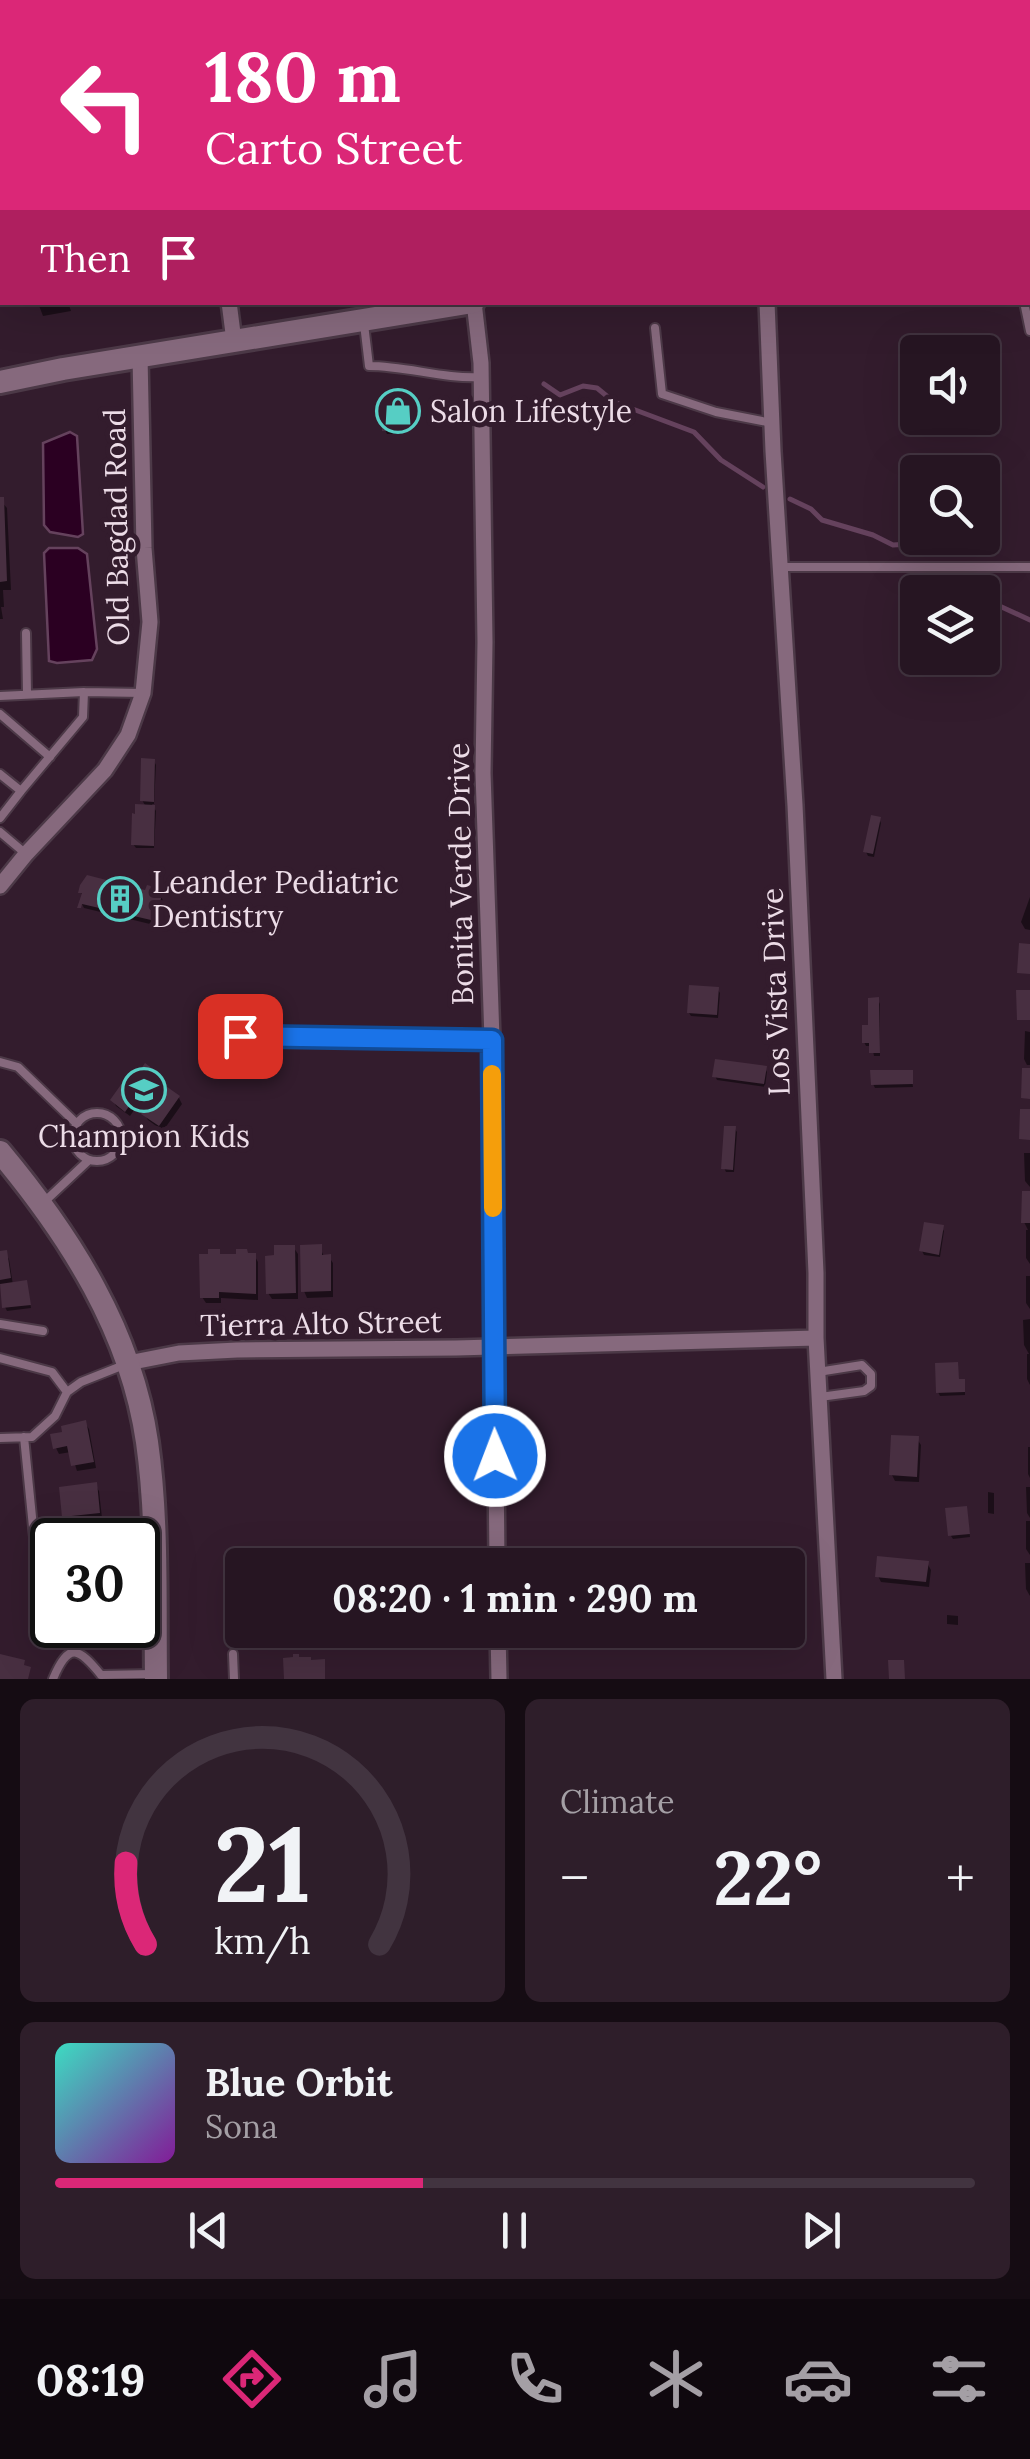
<!DOCTYPE html>
<html lang="en">
<head>
<meta charset="utf-8">
<style>
	:root { --surface:#261522; --page:#2e1e2a; --text:#f1f3f6; --muted:#a49fa5; --line:#423440; --accent:#db2777 }
	body { margin:0; font-family:Lora,serif; background:var(--page); color:var(--text); height:100vh; display:flex; flex-direction:column; font-size:38px; white-space:nowrap }
	* { box-sizing:border-box; margin:0 }
	p { font-size:32px; color:var(--muted) }
	.icon { flex:none; width:55px; height:55px; fill:none; stroke:currentColor; stroke-width:2; stroke-linecap:round; stroke-linejoin:round }
	.map { position:relative; height:1679px; overflow:hidden }
	.side { display:flex; flex-direction:column; gap:20px; padding:20px; background:#150c13; flex:1 }
	.side>* { flex:none }
	.guide { position:absolute; left:0px; top:0px; width:1030px; height:305px; box-shadow:0 10px 40px #0002,0 0 0 2px var(--line); background:#db2777; color:#fff; overflow:hidden }
	.controls { position:absolute; left:900px; top:335px; display:grid; gap:20px }
	.controls a { display:grid; place-items:center; width:100px; height:100px; border-radius:10px; background:var(--surface); box-shadow:0 10px 40px #0002,0 0 0 2px var(--line); font-size:50px }
	.speed { position:absolute; left:30px; top:1518px; display:flex; gap:20px; font-size:50px; font-weight:700; text-align:center }
	.speed>* { display:grid; place-content:center; width:130px; height:130px; border-radius:50%; background:var(--surface); box-shadow:0 10px 40px #0002,0 0 0 2px var(--line); line-height:1 }
	.speed .limit { border:5px solid #111; border-radius:15px; background:#fff; color:#111 }
	.pin { position:absolute; display:grid; place-items:center; width:85px; height:85px; color:#fff; margin:-42px; border-radius:20px; box-shadow:0 5px 15px #0006 }
	.me { position:absolute; width:110px; margin:-55px; rotate:359deg; stroke-linejoin:round; filter:drop-shadow(0 0 8px #0008) }
	.turn { display:flex; align-items:center; gap:35px; height:210px; padding:0 40px; font-size:45px }
	.turn .icon { width:130px; height:130px; stroke-width:2.5 }
	.turn b { display:block; font-size:70px; line-height:85px }
	.then { display:flex; align-items:center; height:95px; padding:0 40px; background:#0003; gap:20px; font-size:38px }
	.big { font-size:75px; font-weight:700; line-height:1.1 }
	.side .widget { flex:1; display:flex; flex-direction:column; justify-content:center; gap:15px; min-width:0; padding:0 35px; border-radius:15px; background:var(--page) }
	.side .dial { align-items:center; gap:0 }
	.dial svg { height:260px; overflow:visible; fill:none; stroke:var(--line); stroke-width:7; stroke-linecap:round; text-anchor:middle }
	.dial text { fill:var(--text); stroke:none }
	.song { display:flex; align-items:center; gap:30px }
	.cover { width:120px; height:120px; border-radius:15px; background:linear-gradient(135deg,hsl(170 70% 55%),hsl(290 70% 35%)) }
	.played { height:10px; border-radius:5px; background:linear-gradient(90deg,var(--accent) 40%,var(--line) 40%) }
	.keys { display:flex; justify-content:space-around; direction:ltr }
	.heat { display:flex; justify-content:space-between; align-items:center; font-size:55px; direction:ltr }
	.side .tiles { flex:1; display:grid; gap:20px; grid-template-columns:1fr 1fr }
	.widget:last-child { grid-column:span 2 }
	.trip { position:absolute; left:225px; top:1548px; width:580px; height:100px; border-radius:10px; background:var(--surface); box-shadow:0 10px 40px #0002,0 0 0 2px var(--line); font-weight:700; line-height:100px; text-align:center }
	.tabs { display:flex; height:160px; justify-content:space-around; align-items:center; background:#0f080e; color:var(--muted) }
	.tabs .icon { width:70px; height:70px }
	.tabs .on { color:var(--accent) }
	.tabs b { font-size:45px; color:var(--text) }
	.map>svg:first-child { display:block }
	.water { fill:#2b0022; stroke:#65425d; stroke-width:2.5 }
	.shadow { fill:#0007 }
	.lines { fill:none; stroke-linecap:round; stroke-linejoin:round }
	.stream { stroke:#65425d; stroke-width:5 }
	.building { fill:#482f41 }
	.service-casing { stroke:#4c3947; stroke-width:12 }
	.minor-casing { stroke:#4c3947; stroke-width:20 }
	.secondary-casing { stroke:#4c3947; stroke-width:28 }
	.service { stroke:#86697d; stroke-width:8 }
	.minor { stroke:#86697d; stroke-width:15 }
	.secondary { stroke:#86697d; stroke-width:22 }
	.route-casing { stroke:#114b97; stroke-width:25 }
	.route { stroke:#1a73e8; stroke-width:18 }
	.slow { stroke:#f59e0b; stroke-width:18 }
	.labels { text-anchor:middle; dominant-baseline:central; stroke-width:10; stroke-linejoin:round; paint-order:stroke }
	.poi-label { font-size:30px; fill:#ecdce7; stroke:#331c2d; text-anchor:start }
	.street-label { font-size:30px; fill:#ecdce7; stroke:#331c2d }
</style>
</head>
<body>
<div class="map">
<svg width="1030" height="1679" viewBox="0 0 1030 1679">
	<rect width="100%" height="100%" fill="#331c2d"/>
	<path class="water" d="M70,432l7,4 6,98 -5,3 -28,-5 -6,-7 -1,-82z
		M49,548h29l9,6 10,95 -5,11 -35,3 -8,-2 -5,-108z"/>
	<path class="shadow" d="M243,0h55l-2,2h-49z
		M698,0h27v2h-27z
		M740,0h28l1,2h-28z
		M785,0h24l1,2h-24z
		M906,0h42l1,2h-41z
		M34,302h34l3,9 -28,5 -5,-13z
		M412,403l2,20h-13v11h-14l-2,-4z
		M0,500l7,8 4,82h-8l1,17h-3l2,12h-3z
		M154,761l2,4 -2,39h-2l4,7 -2,37h-18l-3,-4 13,-37 -4,-7z
		M879,819l2,4 -7,34 -6,-1 -2,-4z
		M158,890l6,13 -1,4 -4,-1 -5,19 -70,-17 -3,-6 2,-6 -2,-4 66,1z
		M1030,897v33l-5,-1 -4,-7z
		M718,990l2,3 -2,25 -27,-2 -2,-3z
		M878,1000l2,4v52h-6l-2,-10h-6l-2,-4z
		M1025,1031l5,1v33h-3l-3,-6z
		M765,1068l2,4 -2,15 -48,-7 -2,-4z
		M155,1073l3,7 -2,2 23,16 3,6 -19,27 -15,-11 -4,-6 4,-5 -9,-6 -9,13 -14,-10 -3,-6z
		M911,1073l2,14 -38,1 -2,-4z
		M735,1129l2,3 -3,40h-8l-2,-4z
		M1024,1153h6v34l-5,-6z
		M1030,1194v70l-4,-6v-28h2l-4,-8z
		M942,1228l2,3 -4,26 -16,-2 -2,-4z
		M320,1247l4,10h5l4,6v34l-26,1 -3,-7z
		M294,1248l4,6v45h-26l-4,-6z
		M5,1253l4,6 4,26 14,1 4,22 -24,3 -2,-4 -3,-21h-2v-32z
		M254,1255l4,7v38l-37,-2v5h-15l-4,-6 19,-40z
		M1026,1276h4v33l-4,-6z
		M1030,1319v66l-3,-6v-25h2l-5,-9 -1,-25z
		M957,1365l2,17h4l2,3v10l-25,1 -2,-4z
		M85,1423l4,6 7,39 -19,3 -6,-19 -12,2 -3,-6z
		M917,1439l4,6 -2,37 -24,-1 -3,-6z
		M1028,1447h2v31l-2,-4z
		M95,1485l4,6 3,27 -34,4 -3,-6z
		M1026,1487h4v31l-3,-5z
		M988,1492l6,1v21l-6,-1z
		M967,1512l3,25 -17,2 -2,-3z
		M1026,1521h4v34l-4,-6z
		M927,1563l4,7 -2,17 -48,-5 -3,-6z
		M1025,1563h5v33l-4,-7z
		M947,1615l11,1v9l-11,-1z"/>
	<g class="lines">
		<path class="stream" d="M544,384l16,11 23,-9 14,2 17,14 80,30 27,28 42,27
			M790,499l21,10 11,11 51,15 20,10 33,-2 5,5
			M934,579l33,13
			M982,598l48,22"/>
	</g>
	<path class="building" d="M382,401h31v19h-13v11h-18z
		M0,497h4l3,84 -7,1z
		M141,758l14,1 -1,43 -14,-1z
		M135,804l20,1 -1,41 -23,-1 1,-32 3,1z
		M871,815l10,2 -8,37 -10,-2z
		M87,875l58,15 2,-5 12,3 -1,6 4,1 -2,7 -4,-1 -5,19 -69,-16 -1,4h-4l5,-15h-4l2,-8z
		M1019,943l11,1v30l-13,-1z
		M689,985l30,2 -2,28 -30,-2z
		M1016,990h14v30h-13z
		M879,997l1,56h-11v-10h-7v-18h6v-27z
		M715,1059l52,7 -3,18 -52,-7z
		M145,1063l12,9 -4,5 27,19 -21,30 -18,-12 5,-7 -11,-9 -10,14 -15,-12 15,-21 6,5z
		M1022,1068h8v31l-9,-1z
		M870,1070h43v14l-42,1z
		M1020,1109h10v31l-11,-1z
		M724,1126h12l-3,44 -12,-1z
		M1022,1191h8v32h-9z
		M924,1222l20,3 -5,30 -20,-4z
		M322,1244v11l9,-1v37l-30,1 -1,-47z
		M274,1245h21l1,48 -30,1 -1,-38 9,-1z
		M208,1249h12v5h16v-5h11l1,4h8v41l-37,-2v6h-19l-1,-44h9z
		M7,1250l4,28 -11,2v-29z
		M27,1280l4,25 -29,3 -2,-24z
		M958,1362l1,17h6v13l-29,1 -1,-30z
		M86,1420l8,42 -23,4 -4,-20 -14,3 -3,-15 12,-2 -1,-6z
		M891,1435l28,1 -2,41 -28,-2z
		M97,1482l3,31 -38,4 -3,-30z
		M967,1506l3,28 -22,2 -3,-28z
		M76,1530h27v10h-27z
		M877,1556l52,5 -3,21 -51,-5z
		M0,1654l25,6 -1,5 7,2 -3,12h-28z
		M293,1654h6v3h12v3l14,-1v20h-41l-1,-21 10,-1z
		M888,1660h16l1,19h-16z"/>
	<g class="lines">
		<g class="service-casing">
			<path id="service" d="M1028,291l2,-1
				M1024,302l6,29
				M364,324l5,42c38,0 74,13 112,11
				M655,328l7,66 54,18 56,11
				M780,567h250
				M26,633l1,61
				M0,696l84,-4
				M0,714l50,43
				M0,774l21,17 62,-74 1,-25 59,1
				M0,818l21,-27
				M0,832l26,22
				M0,1062l18,5 59,57
				M73 1137a24 24 0 1 1 48 0a24 24 0 1 1-48 0Z
				M43,1203l46,-43
				M0,1324l43,7
				M0,1358l52,14 15,20
				M818,1372l44,-7 9,9v12l-7,5 -44,6
				M24,1437l12,120
				M0,1438l32,-1 23,-21 12,-24 14,-10 43,-17
				M233,1654l1,25
				M101,1675l51,-1
				M53,1679c16,-38 26,-31 48,-4"/>
		</g>
		<g class="minor-casing">
			<path id="minor" d="M852,0l2,2
				M0,1l3,1
				M29,2l2,-2
				M0,90l2,-9
				M229,302l5,39
				M474,302l7,61 4,279 -2,131 9,266 5,526
				M767,302l6,149 22,354 21,468v65l18,341
				M0,886l26,-32 79,-84 23,-35 15,-42 7,-71 -6,-74 -4,-192
				M240,1036l252,3
				M128,1363l51,-10 58,-3 219,-2 360,-10
				M498,1630l1,49"/>
		</g>
		<g class="secondary-casing">
			<path id="secondary" d="M1028,218h2
				M0,382l63,-13 410,-67
				M0,1152c70,84 131,179 147,290 11,78 8,158 9,237"/>
		</g>
		<use href="#service" class="service"/>
		<use href="#minor" class="minor"/>
		<use href="#secondary" class="secondary"/>
	</g>
	<g class="lines">
		<g class="route-casing">
			<path id="route" d="M240,1036l252,4 3,416"/>
		</g>
		<use href="#route" class="route"/>
		<path class="slow" d="M492,1074l1,134"/>
	</g>
	<defs>
		<g id="shop-ring" transform="scale(2.25)"><circle r="9.5" fill="#331c2d" stroke="#56cec4" stroke-width="1.5"/><path d="M-5-2.5h2.3a2.7 3.5 0 0 1 5.4 0H5L5.5 6h-11ZM-1.5-2.5h3a1.5 2.3 0 0 0-3 0Z" fill="#56cec4"/></g>
		<g id="building-ring" transform="scale(2.25)"><circle r="9.5" fill="#331c2d" stroke="#56cec4" stroke-width="1.5"/><path d="M-4-6H4V6H1V3H-1V6H-4ZM-2.5-4.3h1.7v1.8h-1.7ZM.8-4.3h1.7v1.8H.8ZM-2.5-1h1.7V.8h-1.7ZM.8-1h1.7V.8H.8Z" fill="#56cec4"/></g>
		<g id="school-ring" transform="scale(2.25)"><circle r="9.5" fill="#331c2d" stroke="#56cec4" stroke-width="1.5"/><path d="M0-5L7-2L0 1L-7-2ZM-4 1L0 2.5L4 1V4Q0 6-4 4Z" fill="#56cec4"/></g>
	</defs>
	<g fill-rule="evenodd">
		<use href="#shop-ring" x="398" y="411"/>
		<use href="#building-ring" x="120" y="899"/>
		<use href="#school-ring" x="144" y="1090"/>
	</g>
	<g class="labels">
		<g class="poi-label">
			<text x="430" y="411">Salon Lifestyle</text>
			<text x="152" y="882">Leander Pediatric<tspan x="152" dy="34">Dentistry</tspan></text>
			<text x="144" y="1136" text-anchor="middle">Champion Kids</text>
		</g>
		<g class="street-label">
			<text transform="translate(116 527) rotate(-91)">Old Bagdad Road</text>
			<text transform="translate(460 874) rotate(-91)">Bonita Verde Drive</text>
			<text transform="translate(775 992) rotate(-92)">Los Vista Drive</text>
			<text transform="translate(321 1323) rotate(-1)">Tierra Alto Street</text>
		</g>
	</g>
</svg>
<div class="controls">
<a><svg class="icon" aria-label="sound" viewBox="0 0 24 24"><path d="M4 9h4l5-4v14l-5-4H4zM17 9q2 3 0 6"/></svg></a>
<a><svg class="icon" aria-label="search" viewBox="0 0 24 24"><circle cx="10" cy="10" r="6"/><path d="M15 15l6 6"/></svg></a>
<a><svg class="icon" aria-label="layers" viewBox="0 0 24 24"><path d="M12 4l9 5-9 5-9-5zM3 14l9 5 9-5"/></svg></a>
</div>
<div class="speed"><div class="limit">30</div></div>
<div class="pin" style="left:240px;top:1036px;background:#d93025"><svg class="icon" aria-label="arrive" viewBox="0 0 24 24"><path d="M6 21V4h12l-3 4 3 4H6"/></svg></div>
<svg class="me" style="left:495px;top:1456px" viewBox="-20 -20 40 40"><circle r="17" fill="#1a73e8" stroke="#fff" stroke-width="3"/><path d="M0-11L8 9 0 5-8 9z" fill="#fff"/></svg>
<div class="trip">08:20 · 1 min · 290 m</div>
<div class="guide">
<div class="turn"><svg class="icon" aria-label="left" viewBox="0 0 24 24"><path d="M17 20v-9H6M10 6l-5 5 5 5"/></svg><div><b>180 m</b>Carto Street</div></div>
<div class="then">Then<svg class="icon" aria-label="arrive" viewBox="0 0 24 24"><path d="M6 21V4h12l-3 4 3 4H6"/></svg></div>
</div>
</div>
<section class="side">
<div class="tiles">
<div class="widget dial"><svg viewBox="0 0 100 80">
<path d="M14 69A42 42 0 1 1 86 69"/>
<path d="M14 69A42 42 0 0 1 8 44" stroke="#db2777"/>
<text x="50" y="56" font-size="32" font-weight="700">21</text>
<text x="50" y="72" font-size="11">km/h</text>
</svg></div>
<div class="widget"><p>Climate</p>
<div class="heat"><a>−</a><b class="big">22°</b><a>+</a></div>
</div>
<div class="widget">
<div class="song"><i class="cover"></i><div><b>Blue Orbit</b><p>Sona</p></div></div>
<div class="played"></div>
<div class="keys"><svg class="icon" aria-label="previous" viewBox="0 0 24 24"><path d="M18 5L8 12l10 7zM5 5v14"/></svg><svg class="icon" aria-label="pause" viewBox="0 0 24 24"><path d="M8 5v14M16 5v14"/></svg><svg class="icon" aria-label="next" viewBox="0 0 24 24"><path d="M6 5l10 7-10 7zM19 5v14"/></svg></div>
</div>
</div>
</section>
<nav class="tabs">
<b>08:19</b>
<svg class="icon on" aria-label="directions" viewBox="0 0 24 24"><path d="M12 3l9 9-9 9-9-9zM9 14v-3h6M13 9l2 2-2 2"/></svg>
<svg class="icon" aria-label="music" viewBox="0 0 24 24"><path d="M9 18V5l10-2v13"/><circle cx="6" cy="18" r="3"/><circle cx="16" cy="16" r="3"/></svg>
<svg class="icon" aria-label="phone" viewBox="0 0 24 24"><path d="M5 4h4l2 5-3 2q2 4 5 5l2-3 5 2v4C11 20 4 13 5 4z"/></svg>
<svg class="icon" aria-label="climate" viewBox="0 0 24 24"><path d="M12 3v18M4 7l16 10M4 17L20 7"/></svg>
<svg class="icon" aria-label="car" viewBox="0 0 24 24"><path d="M5 17H2v-5l4-1 3-4h7l3 4 3 1v5h-3M9 17h6M6 11h13"/><circle cx="7" cy="17" r="2"/><circle cx="17" cy="17" r="2"/></svg>
<svg class="icon" aria-label="filters" viewBox="0 0 24 24"><path d="M4 7h16M4 17h16"/><circle cx="9" cy="7" r="2"/><circle cx="15" cy="17" r="2"/></svg>
</nav>
</body>
</html>
